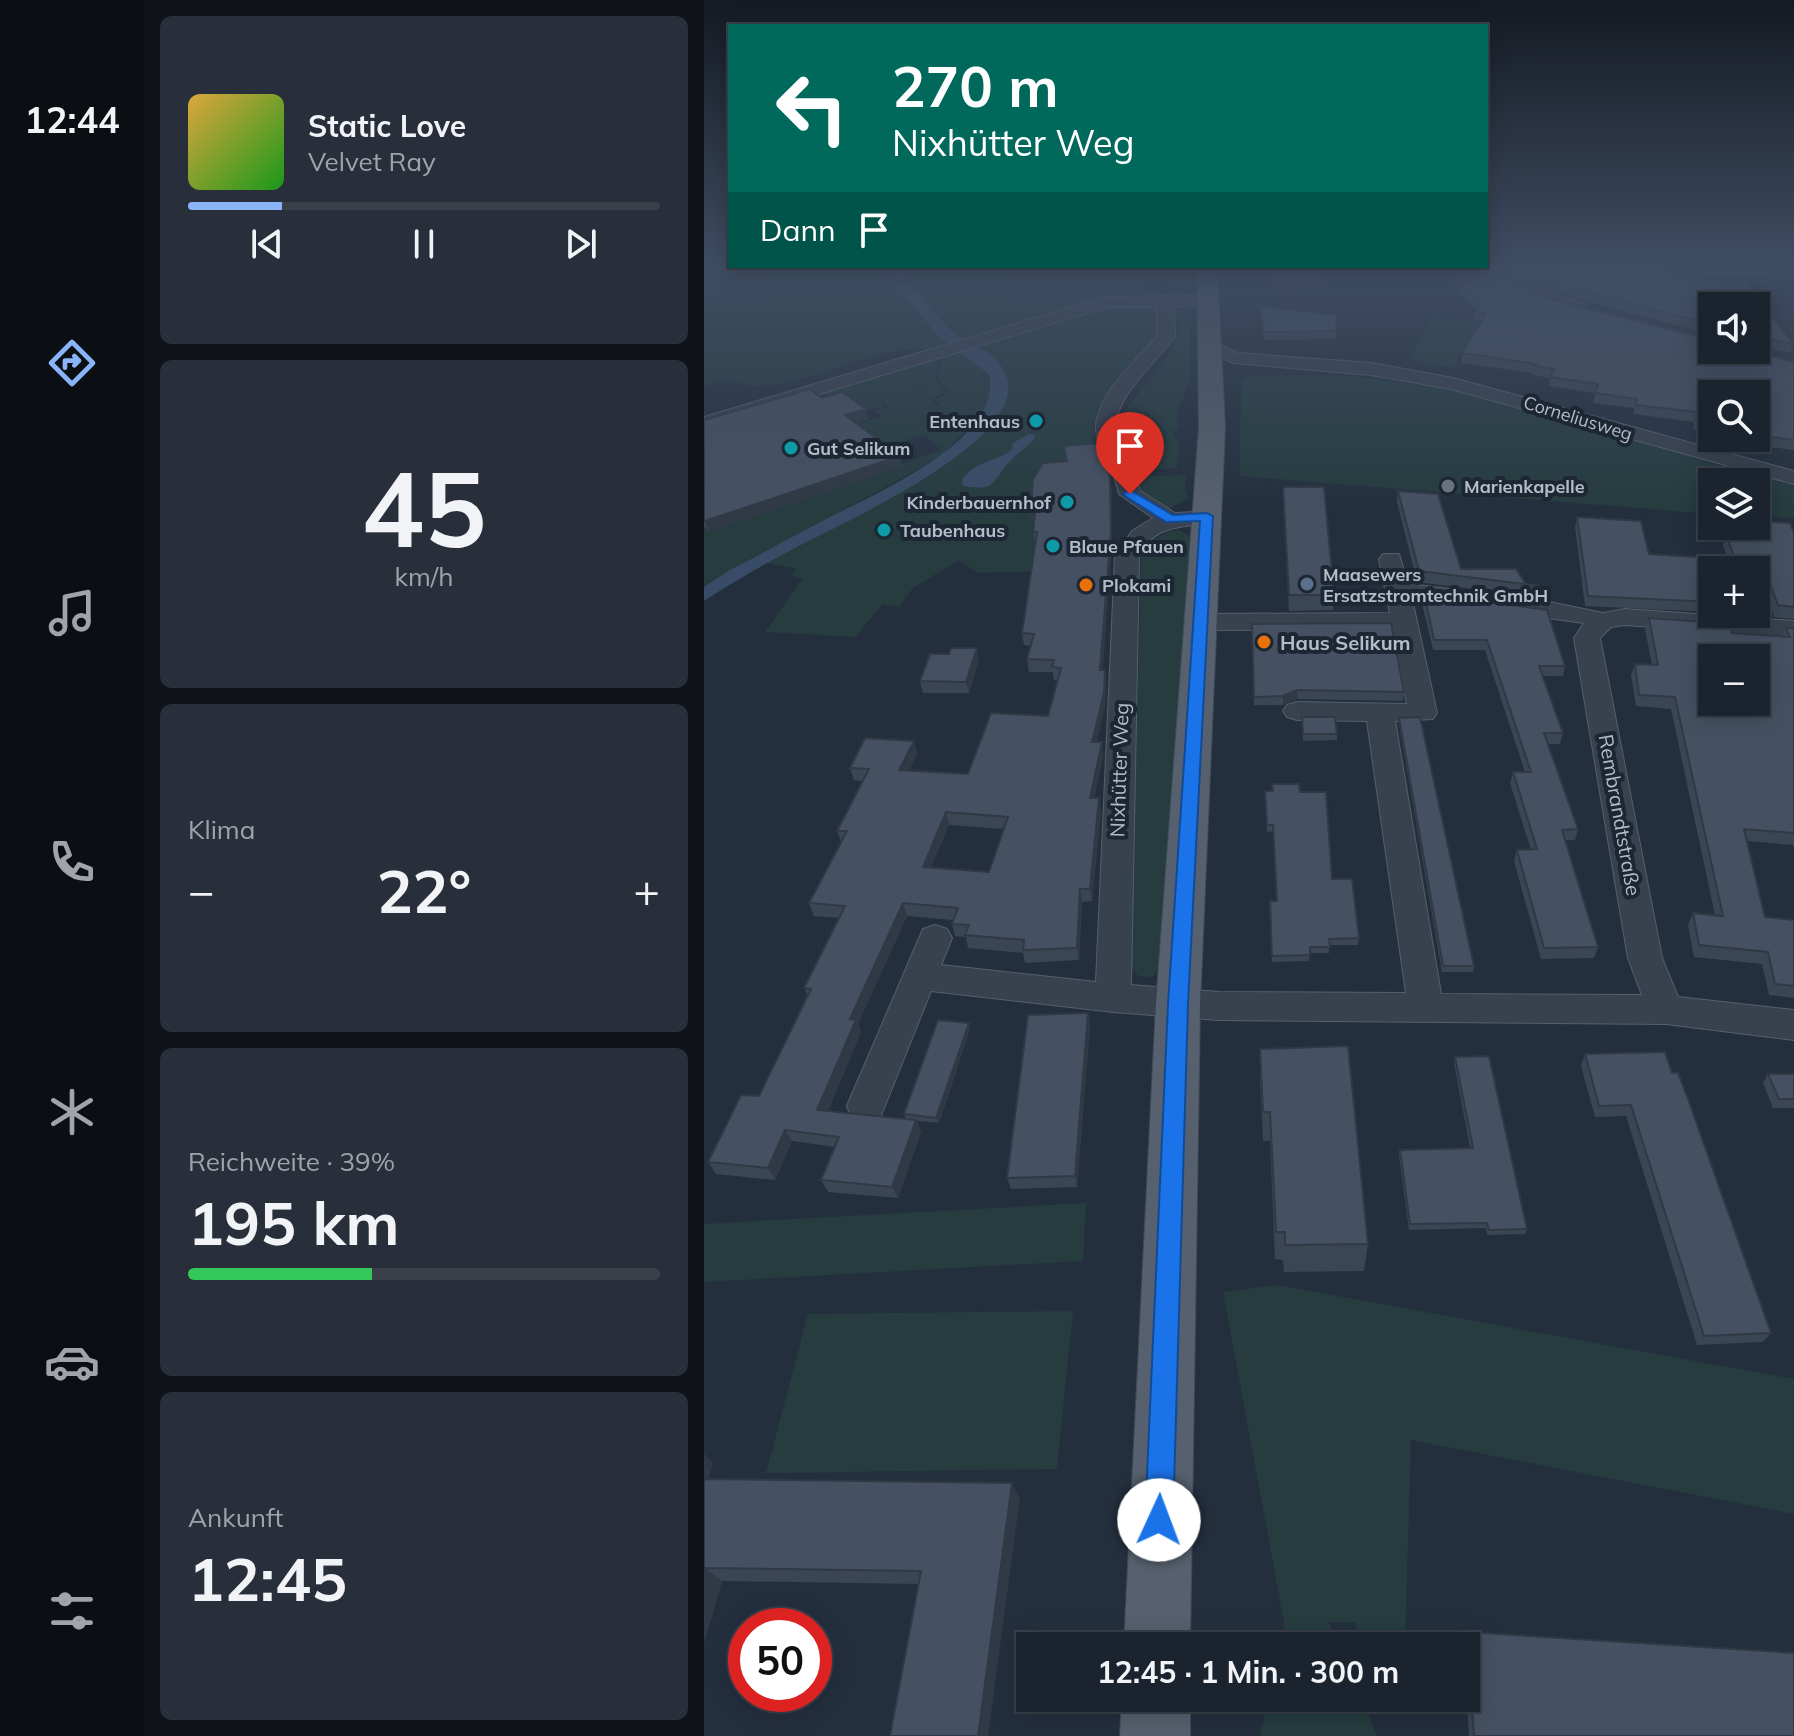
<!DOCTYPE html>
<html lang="de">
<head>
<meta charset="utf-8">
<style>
	:root { --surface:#1b232e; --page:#282f3a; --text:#f1f3f6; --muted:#a0a4aa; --line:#39404a; --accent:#8ab4f8 }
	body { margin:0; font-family:Mulish,sans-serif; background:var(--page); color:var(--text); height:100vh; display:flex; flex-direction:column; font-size:30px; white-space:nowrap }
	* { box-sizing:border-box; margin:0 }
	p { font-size:26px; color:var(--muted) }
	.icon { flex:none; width:44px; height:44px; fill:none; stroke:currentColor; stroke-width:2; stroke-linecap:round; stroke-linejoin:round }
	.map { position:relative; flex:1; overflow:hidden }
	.sheet { display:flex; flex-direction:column; gap:16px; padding:16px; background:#0f1319; width:560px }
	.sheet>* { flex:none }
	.hud { position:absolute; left:24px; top:24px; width:760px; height:244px; border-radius:0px; box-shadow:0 4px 20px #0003,0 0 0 2px var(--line); background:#00695c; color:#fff; overflow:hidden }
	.tools { position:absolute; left:994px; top:292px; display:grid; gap:16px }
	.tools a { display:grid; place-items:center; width:72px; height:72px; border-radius:0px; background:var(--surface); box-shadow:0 4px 20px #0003,0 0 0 2px var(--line); font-size:40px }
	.speed { position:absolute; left:24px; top:1608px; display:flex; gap:16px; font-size:40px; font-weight:700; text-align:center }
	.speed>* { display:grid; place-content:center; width:104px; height:104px; border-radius:50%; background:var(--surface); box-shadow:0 4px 20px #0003,0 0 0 2px var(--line); line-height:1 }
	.speed .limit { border:12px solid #d22; background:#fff; color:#111 }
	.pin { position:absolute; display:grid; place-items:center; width:68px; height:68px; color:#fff; margin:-82px -34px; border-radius:50% 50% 50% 0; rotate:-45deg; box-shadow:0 0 8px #0007 }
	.pin .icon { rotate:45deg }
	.me { position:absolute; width:88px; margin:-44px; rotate:2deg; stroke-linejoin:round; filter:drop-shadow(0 0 6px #0008) }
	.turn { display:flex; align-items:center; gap:28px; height:168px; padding:0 32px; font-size:36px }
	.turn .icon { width:104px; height:104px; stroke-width:2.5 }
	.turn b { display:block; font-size:56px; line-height:68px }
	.then { display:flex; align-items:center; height:76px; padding:0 32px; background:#0003; gap:16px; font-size:30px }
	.big { font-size:60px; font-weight:700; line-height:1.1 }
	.sheet .card { flex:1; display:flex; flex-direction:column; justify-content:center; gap:12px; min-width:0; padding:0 28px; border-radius:12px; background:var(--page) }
	.sheet .dial { align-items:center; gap:0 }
	.dial b { font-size:104px; line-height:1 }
	.song { display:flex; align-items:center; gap:24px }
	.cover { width:96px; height:96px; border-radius:12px; background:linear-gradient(135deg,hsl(40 70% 55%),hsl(120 70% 35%)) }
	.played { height:8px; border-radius:4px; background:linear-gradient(90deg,var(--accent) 20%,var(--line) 20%) }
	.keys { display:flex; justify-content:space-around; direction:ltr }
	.heat { display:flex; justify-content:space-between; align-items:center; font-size:44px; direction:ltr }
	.charge { height:12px; border-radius:6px; background:linear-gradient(90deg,#34c759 39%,var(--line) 0) }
	.trip { position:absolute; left:312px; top:1632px; width:464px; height:80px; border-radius:0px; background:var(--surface); box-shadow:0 4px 20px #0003,0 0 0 2px var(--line); font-weight:700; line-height:80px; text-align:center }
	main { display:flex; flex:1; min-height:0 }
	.tabs { display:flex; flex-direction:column; width:144px; justify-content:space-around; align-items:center; background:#0b0e12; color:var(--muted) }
	.tabs .icon { width:56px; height:56px }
	.tabs .on { color:var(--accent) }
	.tabs b { font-size:36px; color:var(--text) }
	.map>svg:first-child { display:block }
	.green { fill:#263c3f }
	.water { fill:#394c67 }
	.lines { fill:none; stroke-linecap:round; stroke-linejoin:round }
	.minor-casing { stroke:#565f6c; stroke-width:2 }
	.major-casing { stroke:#414a57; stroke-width:2 }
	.minor { fill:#38414e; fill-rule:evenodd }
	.major { fill:#56606e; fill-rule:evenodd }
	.wall { fill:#3b4654; fill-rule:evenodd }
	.shaded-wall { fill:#303945 }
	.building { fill:#455162; stroke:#303945; stroke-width:2; fill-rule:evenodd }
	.route { fill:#1a73e8; stroke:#114b97; stroke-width:2 }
	.culture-dot { fill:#0f9aa8; stroke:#1d2633; stroke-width:3 }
	.worship-dot { fill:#6b7280; stroke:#1d2633; stroke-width:3 }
	.service-dot { fill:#5c6f8a; stroke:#1d2633; stroke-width:3 }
	.food-dot { fill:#e8710a; stroke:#1d2633; stroke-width:3 }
	.labels { text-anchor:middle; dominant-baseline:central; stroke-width:8; stroke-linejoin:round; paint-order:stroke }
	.far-street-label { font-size:18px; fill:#b4bcc9; stroke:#1d2633 }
	.far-poi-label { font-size:18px; font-weight:bold; fill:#b4bcc9; stroke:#1d2633; text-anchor:start }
	.poi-label { font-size:20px; font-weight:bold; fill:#b4bcc9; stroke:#1d2633; text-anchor:start }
	.street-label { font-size:20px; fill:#b4bcc9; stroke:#1d2633 }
</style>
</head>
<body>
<main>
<nav class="tabs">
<b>12:44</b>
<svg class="icon on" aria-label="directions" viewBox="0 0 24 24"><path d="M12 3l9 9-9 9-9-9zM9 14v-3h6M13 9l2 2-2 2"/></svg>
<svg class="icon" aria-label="music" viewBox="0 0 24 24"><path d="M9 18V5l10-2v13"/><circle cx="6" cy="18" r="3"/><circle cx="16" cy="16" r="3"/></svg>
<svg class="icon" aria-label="phone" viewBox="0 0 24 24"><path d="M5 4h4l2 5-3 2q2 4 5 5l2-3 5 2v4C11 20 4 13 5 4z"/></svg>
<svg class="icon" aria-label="climate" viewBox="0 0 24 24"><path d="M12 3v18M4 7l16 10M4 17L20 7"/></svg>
<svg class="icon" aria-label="car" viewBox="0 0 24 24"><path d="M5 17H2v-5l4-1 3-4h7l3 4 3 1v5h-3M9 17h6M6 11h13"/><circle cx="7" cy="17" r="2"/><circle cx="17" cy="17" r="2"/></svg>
<svg class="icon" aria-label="filters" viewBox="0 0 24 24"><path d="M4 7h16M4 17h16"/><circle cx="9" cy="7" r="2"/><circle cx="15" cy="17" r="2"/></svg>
</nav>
<section class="sheet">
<div class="card">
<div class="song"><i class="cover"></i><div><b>Static Love</b><p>Velvet Ray</p></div></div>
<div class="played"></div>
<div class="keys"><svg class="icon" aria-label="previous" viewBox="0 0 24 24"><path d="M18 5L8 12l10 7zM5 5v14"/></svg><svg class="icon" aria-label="pause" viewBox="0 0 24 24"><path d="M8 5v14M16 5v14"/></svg><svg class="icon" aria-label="next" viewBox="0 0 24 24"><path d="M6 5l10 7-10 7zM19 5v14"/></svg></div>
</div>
<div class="card dial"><b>45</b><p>km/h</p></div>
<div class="card"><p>Klima</p>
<div class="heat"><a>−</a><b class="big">22°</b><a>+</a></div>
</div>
<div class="card"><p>Reichweite · 39%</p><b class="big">195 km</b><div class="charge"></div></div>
<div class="card"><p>Ankunft</p><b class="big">12:45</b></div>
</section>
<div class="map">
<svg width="1090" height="1736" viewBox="0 0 1090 1736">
	<rect width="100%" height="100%" fill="#242f3e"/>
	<path class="green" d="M0,264l449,2 2,14 -11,9 15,3 1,37 -7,16 -57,65 -2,16 18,64 -7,79 -127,4 -19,-13 -46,28 -14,19 -16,-3 -28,33 -90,-5 38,-54 -11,-2 4,-8 -30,-5 129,-68 109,-90 2,-30 -35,-17 18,16 3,13 -8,24 -44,46 -236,130v-60l6,5 231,-82 -17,-16 -42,15 -25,-24 24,-9 -7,-5 14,-4 7,5 -23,-20 13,14c-29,9 -41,3 -65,-15l118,-36 -3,24 12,13 -15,7 -20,-15 34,28 -11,-12 15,-8 -12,-14 4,-23 -3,-6c-16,1 -34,0 -50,3 -46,9 -116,49 -162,27l-23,7z
		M461,266h28l-1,33h-20z
		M472,305h14v75l-12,30v20l-5,1v6l6,2 -2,29 -37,2 -5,-2 -15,-34 3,-21 48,-61 8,-21z
		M726,316l48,7 -25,45 -42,-8z
		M556,375l89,1 89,11 72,14 225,70 59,13v34l-38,-2v-34h-44v32l-472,-38 1,-97z
		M482,475l-1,14 4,9 -21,11 -26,-13 -2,-20z
		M475,530l14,8 -32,429 -9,10 -14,-1 -7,-9 10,-410c9,-16 19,-25 38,-27z
		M382,1203l-3,58 -379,21v-58z
		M573,1285l517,94v135l-383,-74 -6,206h-41l-10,-24h-25l10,24h-57l2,-24 -61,-330z
		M369,1311l-16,158 -291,4 42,-159z
		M565,1698h92l16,38h-117z"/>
	<path class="water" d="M175,266c15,0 30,3 35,20 12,15 24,33 39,46 17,14 42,19 52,41 31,65 -163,150 -206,173 -33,17 -64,35 -95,55v-14l26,-17c35,-18 69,-37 104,-55 45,-23 170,-77 155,-141l-50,-37z
		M325,434l6,1 -2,6c-10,8 -20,16 -28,26 -16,21 -13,23 -42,19l-1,-6c12,-19 33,-18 50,-30l1,-7z"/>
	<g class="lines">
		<g class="minor-casing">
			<path id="minor" d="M782,264h16l30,24 51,15 2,4 -8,5 -57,-18z
				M636,266c-17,15 -105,10 -132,11l-8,-5 8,-5z
				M505,296l8,5 -2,4 -41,1 1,31c-18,24 -66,64 -58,95 4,21 19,37 23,59l35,22 40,-2 3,5 -3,5c-31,8 -61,1 -76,36l-8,428 88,7 187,1 -39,-272 -70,-1 -10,-3 -4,-6 4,-6 10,-3 110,2 -14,-75 -193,1 -9,-3 -4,-5 4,-5 9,-3 190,-1 -11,-54 4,-5h16l9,30 132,16 63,13 22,-4 169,12v16l-169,-12 -14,2 -11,11 62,320 16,39 116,13v30l-128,-16 -447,-4 -106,-8 -182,-21 -51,127 -14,5 -14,-5 -5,-12 76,-177 12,-4 12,4 5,9 -11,27 155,17 19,-425 17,-26 21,-13 -34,-24c-4,-22 -16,-38 -22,-59 -9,-33 40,-75 60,-99v-29h-50l-403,122v-12l402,-120zM708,599l172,24 -10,15 54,320 14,37 -201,-1 -46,-273 38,-2 4,-6z
				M506,341l28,12 133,10 82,15 341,93v13l-343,-95 -80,-14 -137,-12 -30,-13 -3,-4z"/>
		</g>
		<g class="major-casing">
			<path id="major" d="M493,266h20l8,161 -25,577 -10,642h-66l32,-642 43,-577z
				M418,1698h68v38h-70z"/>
		</g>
		<use href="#minor" class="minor"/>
		<use href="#major" class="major"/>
	</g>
	<path class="wall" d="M800,264h159v3l13,13 69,2 48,62 -3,9 -34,-8v-39h-44v29l-164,-45 -26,-12z
		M656,266h126l21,14 29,15 258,67v88l-48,-6v-5l-10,-1h20v-44h-44v38l-19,-3 1,-7 -60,-8v-6l-41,-5 2,-10 -46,-7 1,-8 -17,-3v-2l-72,-10 1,-10 19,-32 -8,-1 3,-10 -34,-34 -62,8z
		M568,271l52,11 -1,9 -48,6 -3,-17z
		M556,306l77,9 -1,24 -72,1 -4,-26z
		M118,398l46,21 -12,4 44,33 2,10 -193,66 -5,-5v-107z
		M360,446l47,41 1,56 -10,127h3l1,12 -1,24 -9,36 7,13 -9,43 7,13 -9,90 -10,1 -3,58 -54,3 -2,-10 -55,-5 -2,-11 -11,-1 -3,-12 1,-4 -46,-4 -49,108 3,8 -33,79 78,8 -2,-5 66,-85 -31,94 -22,-2 4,11 -23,66 -70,-6 -7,-12 14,-33 -43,-6 -17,39 -59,-6 -8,-12 51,-66 49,-100 -4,-8 35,-70 -25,-2 -5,-13 32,-61 -4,-11 25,-50 -8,-1 -4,-12 64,-27 3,13 -8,16 59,4 80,-58 10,-36h-4l-1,-8h-24l-2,-13 4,-13 -7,-1 -2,-12 13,-89 -2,-12 1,-7h-3l-1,-12 36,-52zM245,825l55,4 -15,43 -58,-5z
		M579,487l51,108 -1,15 -44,1 -6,-109z
		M694,491l63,78 79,17 -3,11 -120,-15 -20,-80z
		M873,517l72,37 63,16v42l-127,-6 -10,-79z
		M1058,521l32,12v86l-20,-2 -12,-33h-6v-14h-25l-8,-25 3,-11 33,2 -1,-4z
		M720,593l141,73 -2,10h-21l21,57 -3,11h-13l31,85 -3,11h-10l33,107 -4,11 -53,1 -27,-98 3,-11h14l-21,-67 3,-11h12l-40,-122h-52l-11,-47z
		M945,618l83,15 51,3 3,-8h8v221l-1,-4 -46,-4 18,76 29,3v78l-25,-3 -7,-31 -68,-7 -6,-32 5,-12 22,2 -44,-206 -35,-3 -5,-31 4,-11 17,1 -7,-36z
		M548,624l152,68 -1,9 -106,-2 -14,6h-29z
		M275,659l-10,34h-46l-3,-12z
		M598,717l35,17v6l-34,1z
		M695,718l75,248 -1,6h-31l-43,-248z
		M561,791l35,1 32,87 27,59 -1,7h-29v8h-19l-1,8 -37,1 -2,-61h7l-4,-70 -6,1z
		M384,1013l2,12 -13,162 -66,2 -4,-11z
		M556,1049l108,195 -4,27 -80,1 -1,-12 -8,-1 -5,-118h-7l-3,-62z
		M881,1054l87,19 99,260 -8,9 -66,3 -71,-229 -31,1 -14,-51z
		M751,1057l72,172 -2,5 -38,1 -1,-7 -77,2 -10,-74 1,-6 70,-2 -16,-85z
		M1064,1074h26v34h-21l-10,-25z
		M0,1454l9,9 -5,16 312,19 -101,86 -197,-3 -18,62z
		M762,1632l328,104h-325l-3,-48v-42h-3l-1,-8z"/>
	<path class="shaded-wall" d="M739,268l-1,8 -62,8v-9z
		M620,282l-1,9 -48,6v-9z
		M162,409l2,10 -20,6 -3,-10z
		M196,456l2,10 -193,66 -4,-11z
		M406,476l2,67 -10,139 -2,-12z
		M326,513h5l2,11 -6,1z
		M273,648l2,11 -10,34 -3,-11z
		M401,670l1,12 -1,24 -11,48 -2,-12z
		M593,690v9l-14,6v-9z
		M210,741l3,13 -14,28 -4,-12z
		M398,742l1,13 -12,55 -1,-12z
		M395,798l2,13 -9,90 -2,-12z
		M242,812l3,13 -23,54 -3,-12z
		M376,889l2,13 -3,58 -2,-12z
		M199,903l4,13 -49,108 3,8 -38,90 -6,-12 33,-91z
		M384,1013l2,12 -13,162 -2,-11z
		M265,1023l1,6 -31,94 -3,-5z
		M212,1120l5,12 -23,66 -6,-11z
		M81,1130l7,11 -17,39 -7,-12z
		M0,1454l9,9 -9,27z
		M308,1483l8,15 -32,238h-10z
		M0,1568l18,13 -18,62z"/>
	<path class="building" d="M782,264h6l15,16 29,15 176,45v10h38l44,12v78l-38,-5v-41h-44v28l-16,-2v-8l-60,-7 1,-6 -42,-6 3,-9 -48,-7 4,-8 -19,-3 1,-2 -74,-11 24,-40 -11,-2 5,-7 -37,-36 -63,7 -10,-9h116z
		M812,264h147v3l13,13 69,2 48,62 -37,-8v-30h-44v19l-162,-44 -27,-11z
		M615,267l5,15 -49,6 -3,-17z
		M556,306l77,9 -1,16 -72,1z
		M106,389l12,9 20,-6 24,17 -21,6 55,41 -195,65 -1,-1v-100z
		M396,443l10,33 1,55 -11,139h5l-1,23 -12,49h10l-12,56h9l-9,91h-10l-3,59 -54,2 1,-10 -59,-5 4,-10 -17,-1 6,-16 -55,-5 -53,116 6,1 -39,90 99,10 -24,67 -71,-7 18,-43 -54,-7 -17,38 -60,-6 33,-67 18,1 52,-107 -7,-1 41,-82 -36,-3 38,-72h-10l32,-62 -19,-1 15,-30 49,3 -15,29 69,4 23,-61 57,3 13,-48 -9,-1 2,-7 -27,-1 7,-25 -12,-1 15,-101h-4l2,-19h-5l3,-34 10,-16 24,-2 -3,-15zM242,812l62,5 -19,55 -66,-5z
		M579,487h41l10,108h-45z
		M694,491l40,3 23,75h55l10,15 14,2 -121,-15z
		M873,517l64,4 8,33 61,4 3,12h-1v32l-124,-6z
		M1058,521l28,2 4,10v74l-16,-2 -12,-32 -10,-1v-2h-17l-13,-36 41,2z
		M720,593l123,17 18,56h-26l24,67h-19l34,96 -16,1 36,117 -54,1 -27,-98 20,-1 -24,-77h18l-44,-132h-53z
		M945,618l81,6 2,9 58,4 -4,-9h8v205l-50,-4 21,88 29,3v66l-19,-2 -7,-32 -69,-7 -6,-32 30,3 -48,-219 -36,-2 -4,-31 23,1zM1008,658h44v44h-44z
		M687,623l13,69 -107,-2 -14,6 -29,1 -2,-73z
		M247,648h26l-11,34 -46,-1 10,-27h19z
		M598,717h33l2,17h-34z
		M716,717l54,249h-31l-44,-248z
		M568,784h27l1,8h26l6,87h20l7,59 -30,1 1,8h-20v8l-38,1 -2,-55h7l-4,-76h-6l-2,-34h8z
		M384,1013l-13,163 -68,2 21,-163z
		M234,1020l31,3 -33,95 -32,-4z
		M644,1046l20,198 -83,1v-13h-9l-6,-120h-7l-3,-63z
		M961,1052l7,21h6l10,26 83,234 -67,3 -73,-231 -32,1 -14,-52z
		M785,1056l38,173 -38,1 -2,-7 -77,1 -10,-74 73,-2 -18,-91z
		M1064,1074h26v25h-15z
		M0,1479l308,4 -34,253h-88l31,-165 -217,-3z
		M762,1632l328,21v83h-320z"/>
	<linearGradient id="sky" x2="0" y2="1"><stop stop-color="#141a22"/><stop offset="0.52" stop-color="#3f4d63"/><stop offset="1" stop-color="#3f4d63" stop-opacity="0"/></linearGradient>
	<rect width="1090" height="507" fill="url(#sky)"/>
	<path class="route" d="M426,490l43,25 34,-2 6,3 -25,488 -15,516 -4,10 -10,4 -10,-4 -4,-10 23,-516 32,-483 -34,1 -41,-26 -2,-2z"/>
	<g class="culture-dot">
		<circle cx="332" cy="421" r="8"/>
		<circle cx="87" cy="448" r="8"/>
		<circle cx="363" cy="502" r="8"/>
		<circle cx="180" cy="530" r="8"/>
		<circle cx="349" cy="546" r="8"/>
	</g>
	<circle class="worship-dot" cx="744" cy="486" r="8"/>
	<circle class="service-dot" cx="603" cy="584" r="8"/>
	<g class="food-dot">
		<circle cx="382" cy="585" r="8"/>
		<circle cx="560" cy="642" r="8"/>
	</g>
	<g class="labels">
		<g class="far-street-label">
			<text transform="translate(874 418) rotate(17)">Corneliusweg</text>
		</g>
		<g class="far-poi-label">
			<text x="316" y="421" text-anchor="end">Entenhaus</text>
			<text x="103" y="448">Gut Selikum</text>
			<text x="760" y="486">Marienkapelle</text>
			<text x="347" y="502" text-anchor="end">Kinderbauernhof</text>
			<text x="196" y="530">Taubenhaus</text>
			<text x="365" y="546">Blaue Pfauen</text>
			<text x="619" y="574">Maasewers<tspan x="619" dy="21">Ersatzstromtechnik GmbH</tspan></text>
			<text x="398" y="585">Plokami</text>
		</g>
		<g class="poi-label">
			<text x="576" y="642">Haus Selikum</text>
		</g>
		<g class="street-label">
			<text transform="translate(415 770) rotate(-88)">Nixhütter Weg</text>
			<text transform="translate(916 815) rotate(80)">Rembrandtstraße</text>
		</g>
	</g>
</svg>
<div class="tools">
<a><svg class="icon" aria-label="sound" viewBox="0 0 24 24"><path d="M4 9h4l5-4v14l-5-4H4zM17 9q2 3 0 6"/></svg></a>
<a><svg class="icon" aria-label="search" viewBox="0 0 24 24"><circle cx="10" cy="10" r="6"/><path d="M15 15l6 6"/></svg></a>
<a><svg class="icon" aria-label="layers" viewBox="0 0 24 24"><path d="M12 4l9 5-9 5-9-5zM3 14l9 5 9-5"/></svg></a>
<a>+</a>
<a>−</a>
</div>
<div class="speed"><div class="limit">50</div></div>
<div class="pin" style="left:426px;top:494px;background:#d93025"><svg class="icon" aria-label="arrive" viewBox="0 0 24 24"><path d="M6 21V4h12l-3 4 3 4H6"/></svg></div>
<svg class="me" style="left:455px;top:1520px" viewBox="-20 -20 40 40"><circle r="19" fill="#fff"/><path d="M0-13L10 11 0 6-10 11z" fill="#1a73e8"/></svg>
<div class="trip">12:45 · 1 Min. · 300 m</div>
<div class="hud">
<div class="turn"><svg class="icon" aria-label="left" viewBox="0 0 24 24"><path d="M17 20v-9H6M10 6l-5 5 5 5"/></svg><div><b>270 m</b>Nixhütter Weg</div></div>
<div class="then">Dann<svg class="icon" aria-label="arrive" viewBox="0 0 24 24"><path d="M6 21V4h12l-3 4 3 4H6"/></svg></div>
</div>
</div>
</main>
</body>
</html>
